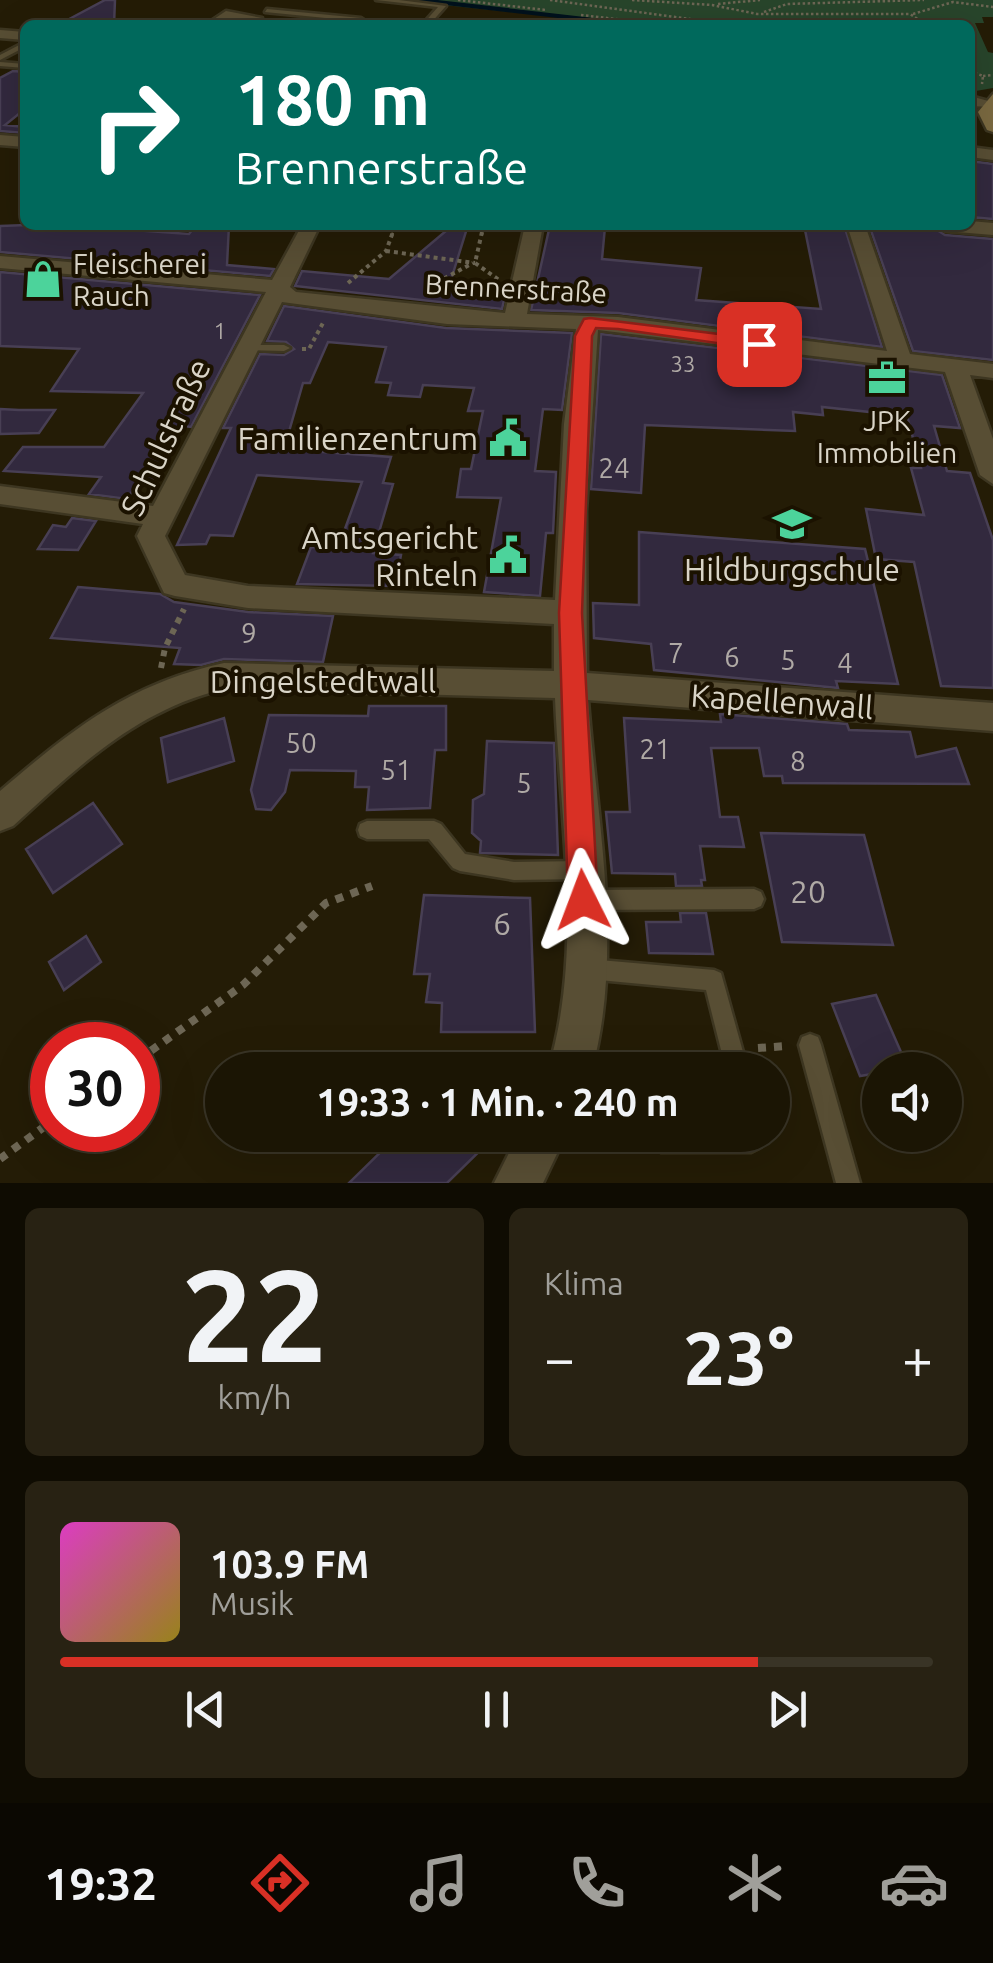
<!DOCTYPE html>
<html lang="de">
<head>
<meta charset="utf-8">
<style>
	:root { --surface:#1b1504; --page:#282213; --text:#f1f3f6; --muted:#a09f9a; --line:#393426; --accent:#d93025 }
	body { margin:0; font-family:Ubuntu,sans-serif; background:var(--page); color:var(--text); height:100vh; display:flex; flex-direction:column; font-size:38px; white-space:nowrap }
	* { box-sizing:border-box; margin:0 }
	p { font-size:32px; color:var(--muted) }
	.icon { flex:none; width:55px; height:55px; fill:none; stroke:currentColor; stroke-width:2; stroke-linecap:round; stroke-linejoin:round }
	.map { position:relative; height:1183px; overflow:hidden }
	.side { display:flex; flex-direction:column; gap:25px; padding:25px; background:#0f0c02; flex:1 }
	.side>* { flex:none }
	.guide { position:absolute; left:20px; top:20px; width:955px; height:210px; border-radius:15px; box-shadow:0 10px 40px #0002,0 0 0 2px var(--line); background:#00695c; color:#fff; overflow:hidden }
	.buttons { position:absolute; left:862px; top:1052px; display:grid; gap:20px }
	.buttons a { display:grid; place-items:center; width:100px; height:100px; border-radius:50%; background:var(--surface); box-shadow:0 10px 40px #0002,0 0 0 2px var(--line); font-size:50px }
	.speed { position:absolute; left:30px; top:1022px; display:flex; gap:20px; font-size:50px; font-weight:700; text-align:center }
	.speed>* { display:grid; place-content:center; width:130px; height:130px; border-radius:50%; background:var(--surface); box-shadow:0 10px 40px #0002,0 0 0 2px var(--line); line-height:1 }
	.speed .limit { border:15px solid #d22; background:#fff; color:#111 }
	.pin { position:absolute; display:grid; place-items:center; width:85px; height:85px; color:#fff; margin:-42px; border-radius:20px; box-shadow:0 5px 15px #0006 }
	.me { position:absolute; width:110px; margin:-55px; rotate:357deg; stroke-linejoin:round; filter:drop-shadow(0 0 8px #0008) }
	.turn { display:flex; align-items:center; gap:35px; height:210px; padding:0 50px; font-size:45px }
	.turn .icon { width:130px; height:130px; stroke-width:2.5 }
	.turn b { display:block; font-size:70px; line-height:85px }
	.big { font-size:75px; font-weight:700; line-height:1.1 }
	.side .widget { flex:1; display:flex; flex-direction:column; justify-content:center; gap:15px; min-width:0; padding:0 35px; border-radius:15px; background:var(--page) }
	.side .dial { align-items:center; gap:0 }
	.dial b { font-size:130px; line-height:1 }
	.song { display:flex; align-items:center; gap:30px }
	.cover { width:120px; height:120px; border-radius:15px; background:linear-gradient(135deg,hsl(310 70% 55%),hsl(50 70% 35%)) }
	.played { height:10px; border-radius:5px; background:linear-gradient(90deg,var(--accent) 80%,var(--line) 80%) }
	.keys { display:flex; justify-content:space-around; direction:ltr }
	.heat { display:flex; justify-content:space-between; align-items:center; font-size:55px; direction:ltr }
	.side .tiles { flex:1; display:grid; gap:25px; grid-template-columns:1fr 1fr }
	.widget:last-child { grid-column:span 2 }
	.trip { position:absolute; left:205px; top:1052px; width:585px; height:100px; border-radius:50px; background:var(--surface); box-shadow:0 10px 40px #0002,0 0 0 2px var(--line); font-weight:700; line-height:100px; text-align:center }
	.tabs { display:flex; height:160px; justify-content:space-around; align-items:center; background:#0b0802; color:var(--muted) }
	.tabs .icon { width:70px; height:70px }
	.tabs .on { color:var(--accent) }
	.tabs b { font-size:45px; color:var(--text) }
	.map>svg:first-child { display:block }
	.green { fill:#28452b }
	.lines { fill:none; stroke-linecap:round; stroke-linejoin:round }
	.stream { stroke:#00111c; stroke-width:4 }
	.building { fill:#32293e; stroke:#483f54; stroke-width:2.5 }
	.lane-casing { stroke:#3d3621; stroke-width:5 }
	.street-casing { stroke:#3d3621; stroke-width:5 }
	.secondary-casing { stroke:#3d3621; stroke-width:5 }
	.path-far3 { stroke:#6d6654; stroke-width:2.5; stroke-dasharray:2.5 2.5; stroke-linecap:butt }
	.path-far2 { stroke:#6d6654; stroke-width:4; stroke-dasharray:4 4; stroke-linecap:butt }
	.path-far1 { stroke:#6d6654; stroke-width:6; stroke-dasharray:6 6; stroke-linecap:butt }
	.path { stroke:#6d6654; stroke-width:8; stroke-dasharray:8 8; stroke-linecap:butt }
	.lane { fill:#584e34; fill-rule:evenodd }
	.street { fill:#584e34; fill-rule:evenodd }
	.secondary { fill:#7a6940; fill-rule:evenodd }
	.route { fill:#d93025; stroke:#8d1f18; stroke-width:2.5 }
	.labels { text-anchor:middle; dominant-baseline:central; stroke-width:8; stroke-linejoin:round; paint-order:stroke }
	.far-number-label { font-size:22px; fill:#afa9a5 }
	.far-poi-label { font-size:28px; fill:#d9d4c7; stroke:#1b1200; text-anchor:start }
	.far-street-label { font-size:28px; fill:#d9d4c7; stroke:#1b1200 }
	.number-label { font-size:28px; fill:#afa9a5 }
	.street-label { font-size:32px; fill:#d9d4c7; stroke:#1b1200 }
	.poi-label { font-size:32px; fill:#d9d4c7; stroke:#1b1200; text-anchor:end }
	.near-number-label { font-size:32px; fill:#afa9a5 }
</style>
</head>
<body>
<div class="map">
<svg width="993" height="1183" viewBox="0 0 993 1183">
	<rect width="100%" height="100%" fill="#241c06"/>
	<path class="green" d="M397,0h596v17h-11l2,6h-9l13,29 5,1v35l-23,4v-67h-338z"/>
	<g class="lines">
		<path class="stream" d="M420,0l217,25"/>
	</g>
	<path class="building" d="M105,0h10l-1,25h-56z
		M13,71l12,1v37l-20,16 20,2v6l-25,-2v-53z
		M970,161l23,3v55l-23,-2z
		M27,225h109l-4,5 57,4 7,-9h33l-2,40 47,4 -4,7 -270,-24v-26z
		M453,225h15l-18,58 57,4 -5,22 -207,-23 7,-15 87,8z
		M550,225l55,2 -3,32 99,9 -5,32 125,9 -17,-84h40l38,122 -264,-34 -87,-3z
		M869,225l65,3 11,7 48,4v121l-80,-9z
		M0,272l260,23 -69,132 -7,-1 -33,56 -12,-1 -12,18 -38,-5 12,-17 -97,-6 19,-24h81l39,-54 -92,-2 28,-42 -79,-3z
		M284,306l162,22 126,5 -10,77 -19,-1 -8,62 21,1 -3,61h-7l-6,63 -56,-4 17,-94 -44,-1 4,-28h10l12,-58h-15l6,-23 -51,-3 -3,12 -32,-2 3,-12 -15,-1 10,-35 -58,-5 -18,41h-7l-19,66 107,8 -8,26 10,1 -20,69 28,2 -6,31 -98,-2 14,-37 27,1 24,-66 -105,-7 -24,61 -23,-1 -4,9 -29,1 54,-117h-8l37,-74 24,1 10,-6 -8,-7 -19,-1z
		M601,334l341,41 18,53 -26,-2 13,45 23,2 23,67v148l-52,-2 -27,-124 -38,-3 -10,-50 58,6 -13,-47h10l-14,-52 -85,-9 1,8 -30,-3 2,19 -150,-6 -4,68 -50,-4z
		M0,409l19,1h36l-16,23 -39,1z
		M72,518l24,3 -18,29 -40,-1 15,-24 13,2z
		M639,532l226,17 33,135 -62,-3 2,7 -184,-18 -3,-26 -57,-6 -1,-35 46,2z
		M78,587l82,7 14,8 74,10 85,4 -10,46 -99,-3 -23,6 -27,-1 6,-16 -129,-10z
		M369,706h77v44h-11l-5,58 -63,2 2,-23h-14l1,-16 -66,-1 -5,22 -14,18 -15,-1 -5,-19 18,-75 99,1z
		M720,714l127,10 2,6 61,2 6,25 40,-9 13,36 -186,-1 -1,-7h-18l-5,-28h-48l9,69h18l6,30 -44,-1 5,34h-4l1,6h-26l-1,-12 -63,-1 -6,-61h24l-6,-94 97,4z
		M224,718l10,43 -66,21 -7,-44z
		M487,741l67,2 4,112 -78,-2 1,-12 -9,-8 1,-33 11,-6z
		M93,803l29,41 -69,49 -27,-44z
		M761,833l103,2 29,110 -111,-3z
		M424,895l106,3 5,134h-94l1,-29 -16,-1 4,-28h-16z
		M680,913h26l7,41 -64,-1 -3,-31h35z
		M86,936l15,26 -37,28 -15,-28z
		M876,995l32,73 -48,8 -28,-72z
		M398,1135h98l-49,48h-98z"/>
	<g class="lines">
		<g class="lane-casing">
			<path id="lane" d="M376,0h23l47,6 -17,19h-7l16,-18z
				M267,9l94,9 3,2 -4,5h-7l3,-4 -91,-9z
				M25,42v5l-25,13v-5z
				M0,62l25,2v4l-25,-2z
				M246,345h38l6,3 -6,3 -42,-1 -2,-2z
				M367,821h67l7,3 24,30 49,8 68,-1 7,2 3,7 -3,7 -7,2 -68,1 -54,-9 -7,-3 -24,-29h-62l-7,-3 -2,-6 2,-6z
				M754,889l7,3 3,7 -3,7 -7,3 -167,1 -7,-3 -3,-7 3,-7 7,-3z
				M588,959l126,11 7,3 27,97h-22l-20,-80 -118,-11 -7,-3 -3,-7 3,-7z
				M810,1034l8,3 3,8 39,138h-24l-37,-138 3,-8z
				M651,1135h111l1,5 -4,8 -8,4h-90l-8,-4 -4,-8z"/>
		</g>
		<g class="street-casing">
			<path id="street" d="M226,11l36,7 -57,7z
				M558,21l13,1 1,3h-20z
				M0,30l25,2v8l-25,-2z
				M970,96l22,6 1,5 -23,-1z
				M0,135l25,2v10l-25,-2z
				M970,147l23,3v10l-23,-3z
				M970,221l23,2v12l-48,-4 -9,-6h34z
				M302,225h18l-30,62 6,5 209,21 20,-88h18l-16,89 91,3 269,34 -40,-126h18l45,129 83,10v14l-23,-3 23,64v45l-13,-9 -35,-103 -347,-42 -12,181 1,162 406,30v28l-405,-31c9,122 36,250 4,370h-44c36,-120 12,-249 7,-372l-331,-9c-88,21 -146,78 -211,137l-13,5v-40c73,-62 128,-107 224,-128l330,8v-47l-306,-16 -73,-12 -11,-3 -27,-57 6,-12 -143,-20v-18l153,20 113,-214 -266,-24v-12l272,24zM282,302l165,22 129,5 -12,95 -9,176 -307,-14 -63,-11 -20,-39z
				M518,1135h48l-23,48h-49z"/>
		</g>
		<g class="secondary-casing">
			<path id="secondary" d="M993,94v38l-6,-2 -9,-18z"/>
		</g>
		<path class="path-far3" d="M458,0l88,10
			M550,0l184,25
			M632,0l80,5 45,9h153l17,11
			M718,4l42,-4
			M764,12l23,-8 137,-4
			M913,14l40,-12 40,5
			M581,15l87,10
			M797,25l22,-6
			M970,71l13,5 -1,8
			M983,76l10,-1
			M392,235l4,-10
			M482,235l2,-10"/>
		<path class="path-far2" d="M482,232l-7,31 24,17
			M386,251l89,12
			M348,283l38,-32 7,-19
			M439,294l6,-16 28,-15
			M302,349h7l15,-28"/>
		<path class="path-far1" d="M161,668l4,-20 19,-39"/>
		<path class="path" d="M758,1048l29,-2
			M138,1060l105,-75 83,-82 46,-17
			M0,1159l52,-38"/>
		<use href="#lane" class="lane"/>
		<use href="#street" class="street"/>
		<use href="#secondary" class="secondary"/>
	</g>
	<path class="route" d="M590,318l169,21 8,5 -8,5 -141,-20 -22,-1 -4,8 -10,277 16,287 -5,10 -10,5 -11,-5 -4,-10 -9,-287 16,-277 9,-17z"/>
	<defs>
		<g id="shop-bare" transform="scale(3)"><path d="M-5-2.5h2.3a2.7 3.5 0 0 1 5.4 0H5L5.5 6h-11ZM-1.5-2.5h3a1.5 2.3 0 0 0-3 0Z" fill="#4cd39b" stroke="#1b1200" stroke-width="2.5" paint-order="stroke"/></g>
		<g id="office-bare" transform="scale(3)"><path d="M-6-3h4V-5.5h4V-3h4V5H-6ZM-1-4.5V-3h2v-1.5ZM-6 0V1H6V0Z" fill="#4cd39b" stroke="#1b1200" stroke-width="2.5" paint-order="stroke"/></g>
		<g id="civic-bare" transform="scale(3)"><path d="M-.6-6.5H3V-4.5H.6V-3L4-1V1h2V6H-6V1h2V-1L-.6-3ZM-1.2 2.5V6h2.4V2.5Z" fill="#4cd39b" stroke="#1b1200" stroke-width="2.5" paint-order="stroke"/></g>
		<g id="school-bare" transform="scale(3)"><path d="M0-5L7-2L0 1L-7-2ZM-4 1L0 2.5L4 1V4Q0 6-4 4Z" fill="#4cd39b" stroke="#1b1200" stroke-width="2.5" paint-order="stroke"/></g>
	</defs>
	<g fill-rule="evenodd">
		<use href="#shop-bare" x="43" y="279"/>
		<use href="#office-bare" x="887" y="378"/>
		<use href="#civic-bare" x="508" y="438"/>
		<use href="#school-bare" x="792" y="524"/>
		<use href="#civic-bare" x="508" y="555"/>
	</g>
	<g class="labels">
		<g class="far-number-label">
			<text x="220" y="330">1</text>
			<text x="683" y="363">33</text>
		</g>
		<g class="far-poi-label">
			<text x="73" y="263">Fleischerei<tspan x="73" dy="32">Rauch</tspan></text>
			<text x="887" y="420" text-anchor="middle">JPK<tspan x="887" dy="32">Immobilien</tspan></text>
		</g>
		<g class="far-street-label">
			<text transform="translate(516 288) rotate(3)">Brennerstraße</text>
		</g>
		<g class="number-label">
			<text x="614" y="467">24</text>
			<text x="249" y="632">9</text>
			<text x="676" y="652">7</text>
			<text x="732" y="656">6</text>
			<text x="788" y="659">5</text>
			<text x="845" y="662">4</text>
			<text x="301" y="742">50</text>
			<text x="655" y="748">21</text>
			<text x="798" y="760">8</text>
			<text x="396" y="769">51</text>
			<text x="524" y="782">5</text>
		</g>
		<g class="street-label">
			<text transform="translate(165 437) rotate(-65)">Schulstraße</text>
			<text x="323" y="681">Dingelstedtwall</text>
			<text transform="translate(782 701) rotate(4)">Kapellenwall</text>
		</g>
		<g class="poi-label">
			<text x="478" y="438">Familienzentrum</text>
			<text x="478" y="537">Amtsgericht<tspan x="478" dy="37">Rinteln</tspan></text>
			<text x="792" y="569" text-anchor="middle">Hildburgschule</text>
		</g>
		<g class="near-number-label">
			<text x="808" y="891">20</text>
			<text x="502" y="923">6</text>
		</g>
	</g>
</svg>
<div class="buttons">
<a><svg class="icon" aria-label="sound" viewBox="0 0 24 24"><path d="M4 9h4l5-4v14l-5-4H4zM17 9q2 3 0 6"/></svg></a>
</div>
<div class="speed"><div class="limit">30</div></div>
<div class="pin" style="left:759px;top:344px;background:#d93025"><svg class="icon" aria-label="arrive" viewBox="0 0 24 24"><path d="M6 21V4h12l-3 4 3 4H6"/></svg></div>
<svg class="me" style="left:583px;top:900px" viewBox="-20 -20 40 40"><path d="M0-17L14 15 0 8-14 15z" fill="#d93025" stroke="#fff" stroke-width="4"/></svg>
<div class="trip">19:33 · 1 Min. · 240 m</div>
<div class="guide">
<div class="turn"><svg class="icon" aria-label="right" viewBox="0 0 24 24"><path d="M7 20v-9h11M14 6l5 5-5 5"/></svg><div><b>180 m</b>Brennerstraße</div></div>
</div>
</div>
<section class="side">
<div class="tiles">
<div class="widget dial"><b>22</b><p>km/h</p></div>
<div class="widget"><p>Klima</p>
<div class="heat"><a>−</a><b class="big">23°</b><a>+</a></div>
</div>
<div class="widget">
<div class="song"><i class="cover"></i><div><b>103.9 FM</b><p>Musik</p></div></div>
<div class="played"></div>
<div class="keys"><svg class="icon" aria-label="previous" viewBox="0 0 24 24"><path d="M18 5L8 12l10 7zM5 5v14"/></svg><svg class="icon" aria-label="pause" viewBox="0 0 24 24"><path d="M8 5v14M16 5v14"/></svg><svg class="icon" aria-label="next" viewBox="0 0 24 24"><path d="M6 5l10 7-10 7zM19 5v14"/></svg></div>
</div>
</div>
</section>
<nav class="tabs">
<b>19:32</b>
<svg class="icon on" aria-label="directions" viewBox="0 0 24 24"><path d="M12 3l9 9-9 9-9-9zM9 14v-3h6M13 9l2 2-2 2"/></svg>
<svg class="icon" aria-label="music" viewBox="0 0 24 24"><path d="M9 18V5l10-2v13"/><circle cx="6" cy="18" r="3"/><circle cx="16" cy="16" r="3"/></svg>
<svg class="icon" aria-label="phone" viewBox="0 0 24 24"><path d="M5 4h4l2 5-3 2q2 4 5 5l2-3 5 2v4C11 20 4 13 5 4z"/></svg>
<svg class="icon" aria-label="climate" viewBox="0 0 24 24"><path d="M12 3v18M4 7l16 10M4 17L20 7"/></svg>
<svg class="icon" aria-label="car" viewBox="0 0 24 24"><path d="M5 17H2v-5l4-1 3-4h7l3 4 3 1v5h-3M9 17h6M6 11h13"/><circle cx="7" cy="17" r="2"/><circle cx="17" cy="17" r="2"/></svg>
</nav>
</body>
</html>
